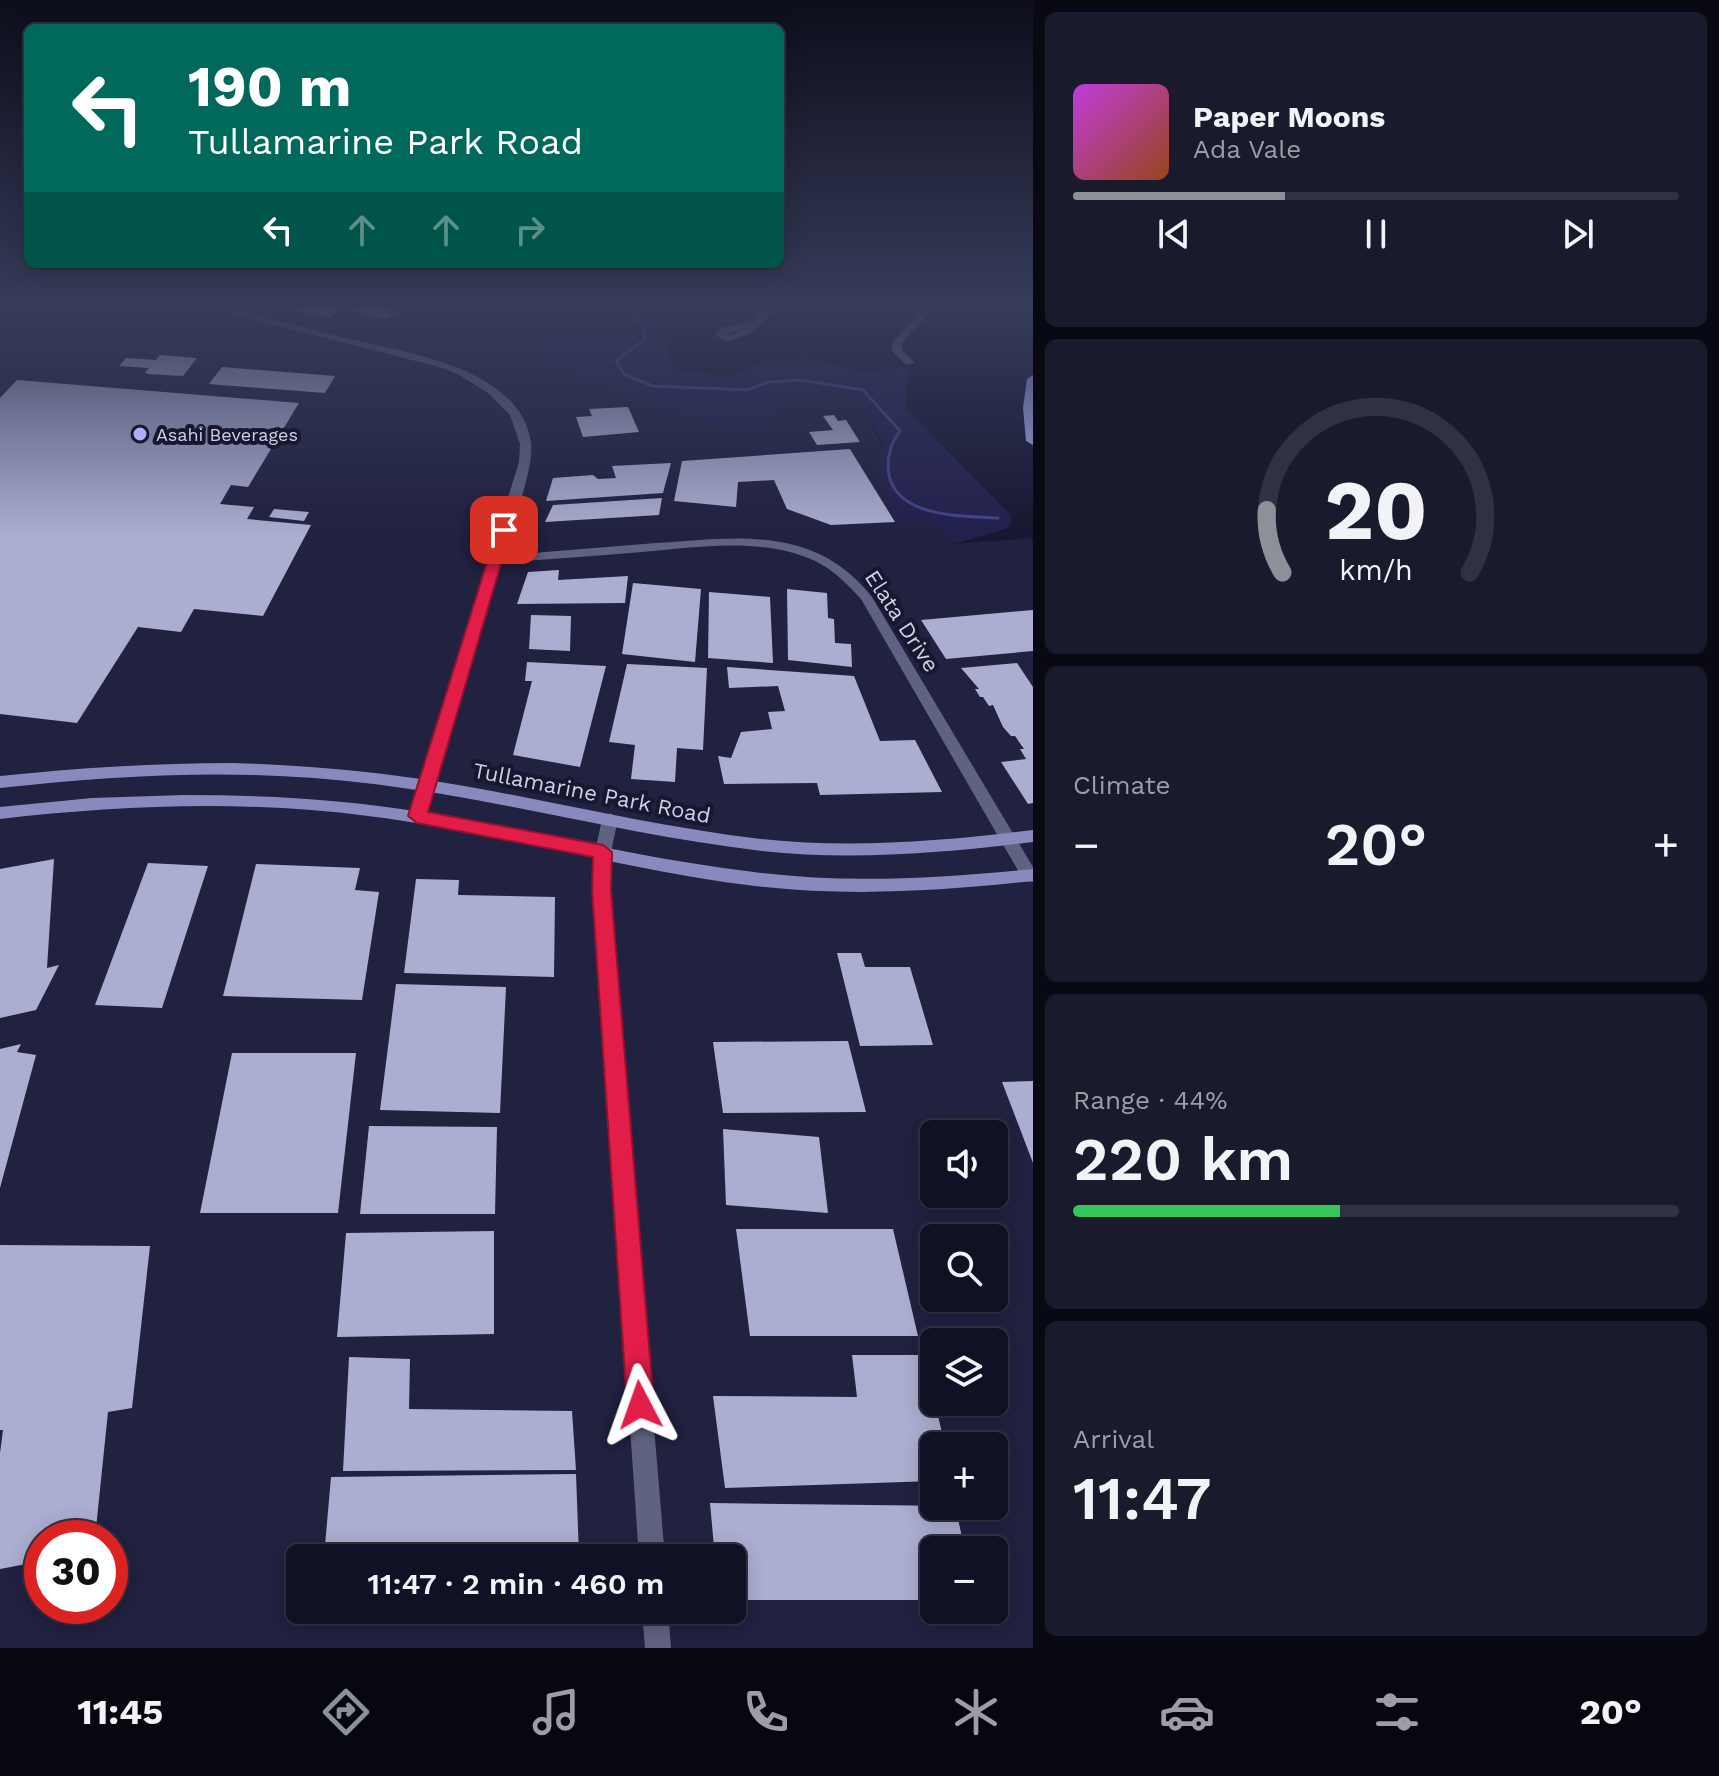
<!DOCTYPE html>
<html lang="en">
<head>
<meta charset="utf-8">
<style>
	:root { --surface:#111125; --page:#1a1a2d; --text:#f1f3f6; --muted:#9c9da7; --line:#303142; --accent:#8c9099 }
	body { margin:0; font-family:"Work Sans",sans-serif; background:var(--page); color:var(--text); height:100vh; display:flex; flex-direction:column; font-size:30px; white-space:nowrap }
	* { box-sizing:border-box; margin:0 }
	p { font-size:26px; color:var(--muted) }
	.icon { flex:none; width:44px; height:44px; fill:none; stroke:currentColor; stroke-width:2; stroke-linecap:round; stroke-linejoin:round }
	.map { position:relative; flex:1; overflow:hidden }
	.drawer { display:flex; flex-direction:column; gap:12px; padding:12px; background:#090914; width:686px }
	.drawer>* { flex:none }
	.top-card { position:absolute; left:24px; top:24px; width:760px; height:244px; border-radius:12px; box-shadow:0 4px 20px #0003,0 0 0 2px var(--line); background:#00695c; color:#fff; overflow:hidden }
	.controls { position:absolute; left:920px; top:1120px; display:grid; gap:16px }
	.controls a { display:grid; place-items:center; width:88px; height:88px; border-radius:12px; background:var(--surface); box-shadow:0 4px 20px #0003,0 0 0 2px var(--line); font-size:40px }
	.speed { position:absolute; left:24px; top:1520px; display:flex; gap:16px; font-size:40px; font-weight:700; text-align:center }
	.speed>* { display:grid; place-content:center; width:104px; height:104px; border-radius:50%; background:var(--surface); box-shadow:0 4px 20px #0003,0 0 0 2px var(--line); line-height:1 }
	.speed .limit { border:12px solid #d22; background:#fff; color:#111 }
	.pin { position:absolute; display:grid; place-items:center; width:68px; height:68px; color:#fff; margin:-34px; border-radius:16px; box-shadow:0 4px 12px #0006 }
	.me { position:absolute; width:88px; margin:-44px; rotate:356deg; stroke-linejoin:round; filter:drop-shadow(0 0 6px #0008) }
	.turn { display:flex; align-items:center; gap:28px; height:168px; padding:0 32px; font-size:36px }
	.turn .icon { width:104px; height:104px; stroke-width:2.5 }
	.turn b { display:block; font-size:56px; line-height:68px }
	.lanes { display:flex; align-items:center; height:76px; padding:0 32px; background:#0003; justify-content:center; gap:40px; direction:ltr }
	.lanes .off { opacity:.35 }
	.big { font-size:60px; font-weight:600; line-height:1.1 }
	.drawer .card { flex:1; display:flex; flex-direction:column; justify-content:center; gap:12px; min-width:0; padding:0 28px; border-radius:12px; background:var(--page) }
	.drawer .dial { align-items:center; gap:0 }
	.dial svg { height:208px; overflow:visible; fill:none; stroke:var(--line); stroke-width:7; stroke-linecap:round; text-anchor:middle }
	.dial text { fill:var(--text); stroke:none }
	.song { display:flex; align-items:center; gap:24px }
	.cover { width:96px; height:96px; border-radius:12px; background:linear-gradient(135deg,hsl(290 70% 55%),hsl(20 70% 35%)) }
	.played { height:8px; border-radius:4px; background:linear-gradient(90deg,var(--accent) 35%,var(--line) 35%) }
	.keys { display:flex; justify-content:space-around; direction:ltr }
	.heat { display:flex; justify-content:space-between; align-items:center; font-size:44px; direction:ltr }
	.charge { height:12px; border-radius:6px; background:linear-gradient(90deg,#34c759 44%,var(--line) 0) }
	.trip { position:absolute; left:286px; top:1544px; width:460px; height:80px; border-radius:12px; background:var(--surface); box-shadow:0 4px 20px #0003,0 0 0 2px var(--line); font-weight:600; line-height:80px; text-align:center }
	.dock { display:flex; height:128px; justify-content:space-around; align-items:center; background:#07070f; color:var(--muted) }
	.dock .icon { width:56px; height:56px }
	.dock .on { color:var(--accent) }
	.dock b { font-size:36px; color:var(--text) }
	main { display:flex; flex:1; min-height:0 }
	.map>svg:first-child { display:block }
	.built { fill:#212140; fill-rule:evenodd }
	.green { fill:#22204d }
	.lines { fill:none; stroke-linecap:round; stroke-linejoin:round }
	.stream { stroke:#454388; stroke-width:3 }
	.building { fill:#acaed1 }
	.street { fill:#606281; fill-rule:evenodd }
	.secondary { fill:#888abd; fill-rule:evenodd }
	.primary { fill:#a7aaec; fill-rule:evenodd }
	.route { fill:#e11d48; stroke:#92132f; stroke-width:2 }
	.poi-dot { fill:#acaffb; stroke:#171731; stroke-width:3 }
	.labels { text-anchor:middle; dominant-baseline:central; stroke-width:8; stroke-linejoin:round; paint-order:stroke }
	.far-poi-label { font-size:18px; fill:#cfd0e2; stroke:#171731; text-anchor:start }
	.street-label { font-size:22px; fill:#cfd0e2; stroke:#171731 }
</style>
</head>
<body>
<main>
<div class="map">
<svg width="1033" height="1648" viewBox="0 0 1033 1648">
	<rect width="100%" height="100%" fill="#171731"/>
	<path class="built" d="M0,305h529l7,20 2,19 251,55 65,-3 74,126 26,22 77,-6 2,3v1107h-1033zM934,1134h60v60h-60zM934,1238h60v60h-60zM934,1342h60v60h-60zM934,1446h60v60h-60zM42,1538h68v68h-68zM934,1550h60v60h-60zM300,1558h432v52h-432z"/>
	<path class="green" d="M529,305h112l31,33 -6,16 11,15 54,8 30,-16 47,-4 55,15 45,-5 -2,42 104,105 1,9 -6,6 -51,15 -26,-22 -30,3 -22,-58 8,-23 -30,-48 -65,3 -41,37 -202,-74c-8,-19 -10,-38 -17,-57z"/>
	<g class="lines">
		<path class="stream" d="M634,305l-3,12 11,9 3,13 -29,22 9,14 28,11 95,4 20,-8 33,-2 62,10 37,41c-9,11 -12,22 -12,36 2,51 73,49 110,51"/>
	</g>
	<path class="building" d="M276,305h72l-18,12 -55,-10z
		M360,305h37l-8,5 7,2 -10,7 -35,-8z
		M160,355l37,3 -14,18 -35,-2 -3,-2 4,-4 -30,-2 7,-8 30,2z
		M222,367l113,9 -10,17 -116,-9z
		M17,380l282,23 -51,84 -17,-2 -11,19 34,3 -7,12 64,6 -48,91 -69,-7 -13,23 -43,-5 -61,96 -77,-9v-316z
		M628,407l11,25 -56,5 -7,-20 16,-1 -3,-7z
		M834,415l4,6 8,-1 14,22 -43,3 -8,-13 24,-2 -10,-14z
		M850,449l45,73 -64,3 -44,-16 -13,-29 -36,2 -2,25 -62,-6 8,-40z
		M671,463l-8,30 -117,8 7,-23 40,-3 5,4 18,-1 -4,-12z
		M662,498l-3,17 -114,7 8,-17z
		M274,509l35,3 -5,9 -35,-4z
		M559,570l-1,10 70,-4 -3,27 -108,1 11,-32z
		M633,583l68,6 -6,73 -73,-8z
		M787,589l40,4 1,25 6,1 1,24 16,1 1,23 -64,-7z
		M709,592l61,5 3,66 -65,-5z
		M1033,610v41l-87,8 -25,-39z
		M531,615l40,1 -1,35 -41,-2z
		M527,662l79,4 -26,101 -67,-12 19,-74h-7z
		M1017,663l16,24v116l-5,1 -27,-42 25,-3 -6,-10h4l-9,-13h-4l-8,-9 -10,-22 -4,1 -6,-9h-3l-5,-8h4l-18,-21z
		M627,664l80,4 -4,82 -26,-2 -2,34 -44,-3 4,-34 -26,-3z
		M727,667l127,9 26,65 35,-1 27,52 -122,3 -3,-12 -93,1 -6,-28 13,2 10,-26 31,-3 -4,-17 17,-1 -7,-25 -49,2z
		M54,859l-7,109 12,-3 -23,45 -36,8v-149z
		M148,863l60,3 -46,142 -67,-3z
		M256,864l104,4 -5,22 24,2 -17,108 -139,-4z
		M416,879l43,1 -1,15 97,2 -1,80 -150,-4z
		M837,953h24l4,14h45l23,78 -73,1z
		M396,984l110,3 -6,126 -120,-3z
		M848,1041l18,71 -143,1 -10,-71z
		M21,1044l-4,8 19,3 -36,133v-139z
		M232,1053h124l-18,160h-138z
		M1033,1081v82l-31,-81z
		M369,1126l128,1 -2,87h-135z
		M723,1129l96,8 9,76 -102,-8z
		M736,1229h157l25,107h-168z
		M494,1231v103l-157,3 9,-104z
		M0,1245l150,1 -18,162 -24,4 -13,126h-53v23l-42,8v-116l3,-23h-3z
		M852,1355h72l21,91h-11v35l-209,7 -12,-92 144,1z
		M349,1357l61,2 -1,50 163,2 4,59 -233,1z
		M576,1474l3,81 -255,2 7,-80z
		M710,1503l245,3 10,44h-31v50h-202v-42h-17z"/>
	<g class="lines">
		<path class="street" d="M198,305h16c43,11 87,22 131,33 59,14 176,29 186,105 3,28 -20,84 -28,113 51,-5 102,-9 153,-13 46,-3 97,-10 142,3 31,9 54,26 74,51l161,270v15l-9,-1 -163,-282c-14,-15 -28,-30 -48,-39 -53,-23 -115,-13 -171,-8 -47,4 -94,7 -142,11l-75,253 -2,4h-12l-2,-4 110,-354 1,-18 -10,-29 -22,-22 -29,-18 -16,-7z
			M771,305h10l-30,28 -24,9 -13,-8 9,-7 29,-5zM743,329l-11,6 -7,-1z
			M927,305h10l-35,38v7l13,13 -9,2 -14,-14v-8z
			M610,813l8,6 -7,33 -2,38 56,668h-26l-46,-668 2,-38 7,-33z
			M642,1610h26l3,38h-26z"/>
		<path class="secondary" d="M234,763c63,2 125,7 187,16 114,17 226,47 340,60 91,10 182,2 272,-9v12c-90,11 -181,19 -271,9 -131,-15 -258,-51 -388,-67 -124,-16 -250,-10 -374,4v-12c78,-8 156,-13 234,-13z
			M184,795c79,0 158,4 236,17 112,18 222,47 334,60 93,12 186,6 279,-3v12c-92,10 -185,16 -278,5 -130,-16 -257,-54 -387,-70 -122,-16 -246,-11 -368,3v-12l92,-9z"/>
		<path class="primary" d="M1033,375v70l-7,-4 -3,-33 4,-29z"/>
	</g>
	<linearGradient id="sky" x2="0" y2="1"><stop stop-color="#0d0d1b"/><stop offset="0.57" stop-color="#363c5a"/><stop offset="1" stop-color="#363c5a" stop-opacity="0"/></linearGradient>
	<rect width="1033" height="536" fill="url(#sky)"/>
	<path class="route" d="M504,526l7,4 -83,282 175,33 9,7 -1,38 43,515 -4,10 -10,3 -9,-3 -4,-10 -35,-515 1,-33 -176,-34 -9,-7 89,-286z"/>
	<circle class="poi-dot" cx="140" cy="434" r="8"/>
	<g class="labels">
		<g class="far-poi-label">
			<text x="156" y="434">Asahi Beverages</text>
		</g>
		<g class="street-label">
			<text transform="translate(902 621) rotate(57)">Elata Drive</text>
			<text transform="translate(592 793) rotate(11)">Tullamarine Park Road</text>
		</g>
	</g>
</svg>
<div class="controls">
<a><svg class="icon" aria-label="sound" viewBox="0 0 24 24"><path d="M4 9h4l5-4v14l-5-4H4zM17 9q2 3 0 6"/></svg></a>
<a><svg class="icon" aria-label="search" viewBox="0 0 24 24"><circle cx="10" cy="10" r="6"/><path d="M15 15l6 6"/></svg></a>
<a><svg class="icon" aria-label="layers" viewBox="0 0 24 24"><path d="M12 4l9 5-9 5-9-5zM3 14l9 5 9-5"/></svg></a>
<a>+</a>
<a>−</a>
</div>
<div class="speed"><div class="limit">30</div></div>
<div class="pin" style="left:504px;top:530px;background:#d93025"><svg class="icon" aria-label="arrive" viewBox="0 0 24 24"><path d="M6 21V4h12l-3 4 3 4H6"/></svg></div>
<svg class="me" style="left:640px;top:1405px" viewBox="-20 -20 40 40"><path d="M0-17L14 15 0 8-14 15z" fill="#e11d48" stroke="#fff" stroke-width="4"/></svg>
<div class="trip">11:47 · 2 min · 460 m</div>
<div class="top-card">
<div class="turn"><svg class="icon" aria-label="left" viewBox="0 0 24 24"><path d="M17 20v-9H6M10 6l-5 5 5 5"/></svg><div><b>190 m</b>Tullamarine Park Road</div></div>
<div class="lanes"><svg class="icon" aria-label="left" viewBox="0 0 24 24"><path d="M17 20v-9H6M10 6l-5 5 5 5"/></svg><svg class="icon off" aria-label="ahead" viewBox="0 0 24 24"><path d="M12 20V5M6 11l6-6 6 6"/></svg><svg class="icon off" aria-label="ahead" viewBox="0 0 24 24"><path d="M12 20V5M6 11l6-6 6 6"/></svg><svg class="icon off" aria-label="right" viewBox="0 0 24 24"><path d="M7 20v-9h11M14 6l5 5-5 5"/></svg></div>
</div>
</div>
<section class="drawer">
<div class="card">
<div class="song"><i class="cover"></i><div><b>Paper Moons</b><p>Ada Vale</p></div></div>
<div class="played"></div>
<div class="keys"><svg class="icon" aria-label="previous" viewBox="0 0 24 24"><path d="M18 5L8 12l10 7zM5 5v14"/></svg><svg class="icon" aria-label="pause" viewBox="0 0 24 24"><path d="M8 5v14M16 5v14"/></svg><svg class="icon" aria-label="next" viewBox="0 0 24 24"><path d="M6 5l10 7-10 7zM19 5v14"/></svg></div>
</div>
<div class="card dial"><svg viewBox="0 0 100 80">
<path d="M14 69A42 42 0 1 1 86 69"/>
<path d="M14 69A42 42 0 0 1 8 45" stroke="#8c9099"/>
<text x="50" y="56" font-size="32" font-weight="700">20</text>
<text x="50" y="72" font-size="11">km/h</text>
</svg></div>
<div class="card"><p>Climate</p>
<div class="heat"><a>−</a><b class="big">20°</b><a>+</a></div>
</div>
<div class="card"><p>Range · 44%</p><b class="big">220 km</b><div class="charge"></div></div>
<div class="card"><p>Arrival</p><b class="big">11:47</b></div>
</section>
</main>
<nav class="dock">
<b>11:45</b>
<svg class="icon on" aria-label="directions" viewBox="0 0 24 24"><path d="M12 3l9 9-9 9-9-9zM9 14v-3h6M13 9l2 2-2 2"/></svg>
<svg class="icon" aria-label="music" viewBox="0 0 24 24"><path d="M9 18V5l10-2v13"/><circle cx="6" cy="18" r="3"/><circle cx="16" cy="16" r="3"/></svg>
<svg class="icon" aria-label="phone" viewBox="0 0 24 24"><path d="M5 4h4l2 5-3 2q2 4 5 5l2-3 5 2v4C11 20 4 13 5 4z"/></svg>
<svg class="icon" aria-label="climate" viewBox="0 0 24 24"><path d="M12 3v18M4 7l16 10M4 17L20 7"/></svg>
<svg class="icon" aria-label="car" viewBox="0 0 24 24"><path d="M5 17H2v-5l4-1 3-4h7l3 4 3 1v5h-3M9 17h6M6 11h13"/><circle cx="7" cy="17" r="2"/><circle cx="17" cy="17" r="2"/></svg>
<svg class="icon" aria-label="filters" viewBox="0 0 24 24"><path d="M4 7h16M4 17h16"/><circle cx="9" cy="7" r="2"/><circle cx="15" cy="17" r="2"/></svg>
<b>20°</b>
</nav>
</body>
</html>
